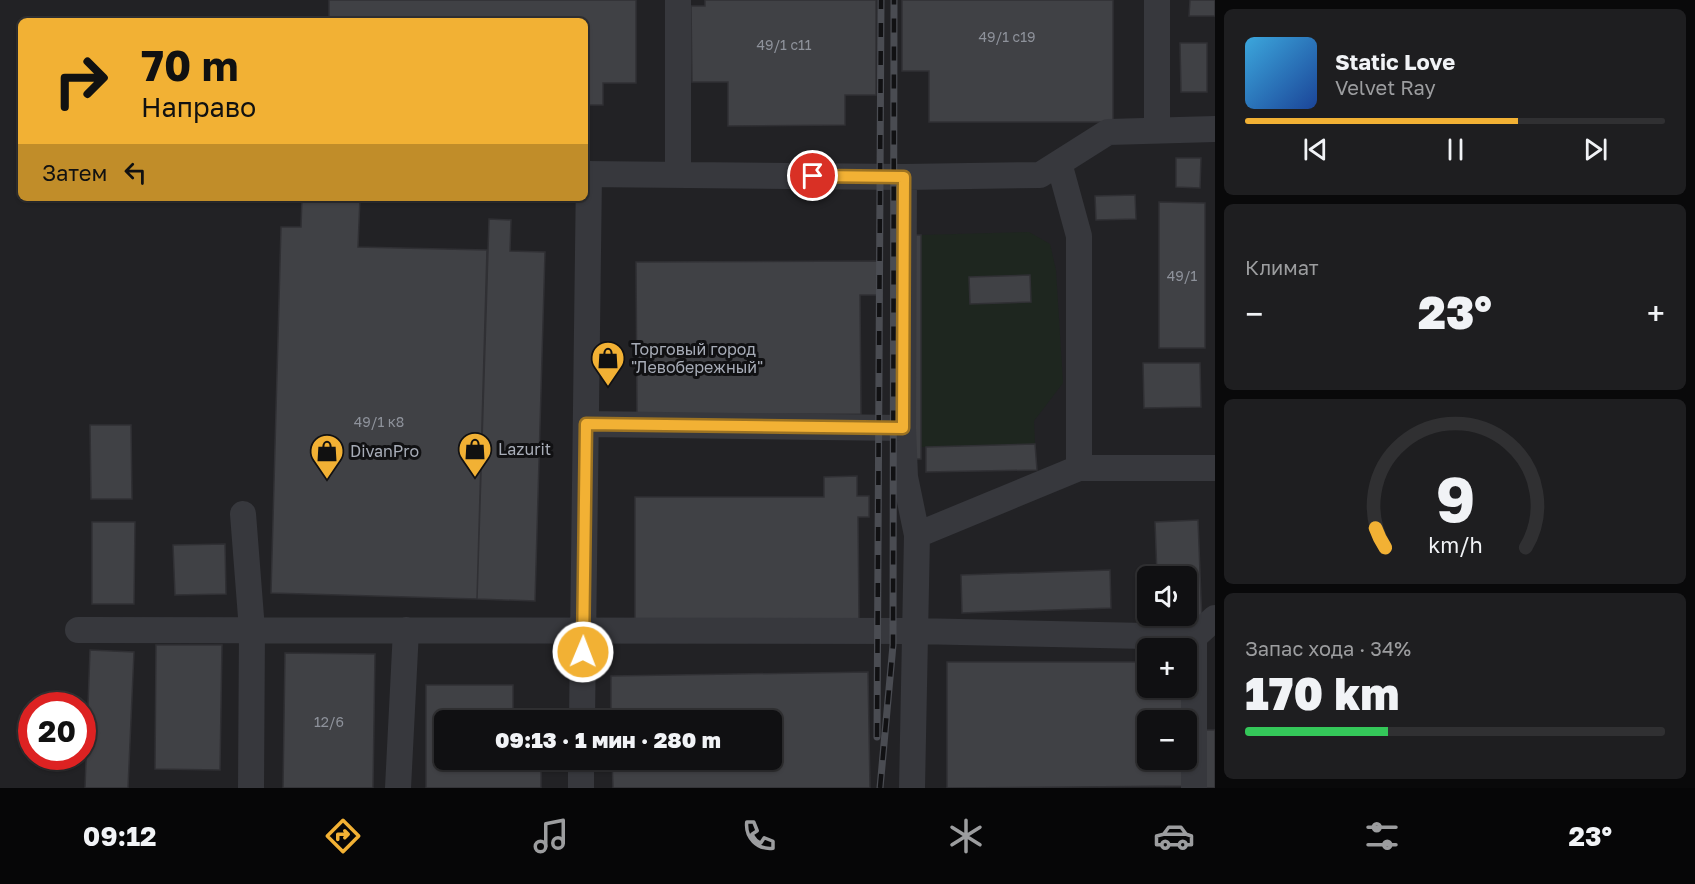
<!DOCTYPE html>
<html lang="ru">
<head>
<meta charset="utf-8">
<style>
	:root { --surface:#101012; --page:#1e1e20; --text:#f1f3f6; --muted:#9c9d9f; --line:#303032; --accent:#f2b134 }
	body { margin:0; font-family:"Golos Text",sans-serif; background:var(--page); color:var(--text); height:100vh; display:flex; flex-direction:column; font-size:22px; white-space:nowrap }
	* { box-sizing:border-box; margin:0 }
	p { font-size:20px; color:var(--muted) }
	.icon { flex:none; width:33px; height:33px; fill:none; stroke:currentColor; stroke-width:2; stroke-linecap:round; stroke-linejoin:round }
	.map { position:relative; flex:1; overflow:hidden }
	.sheet { display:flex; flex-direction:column; gap:9px; padding:9px; background:#09090a; width:480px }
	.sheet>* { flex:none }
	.top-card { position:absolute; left:18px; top:18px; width:570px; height:183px; border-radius:9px; box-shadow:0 2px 4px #0004,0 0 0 2px var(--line); background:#f2b134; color:#111; overflow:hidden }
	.tools { position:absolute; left:1137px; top:566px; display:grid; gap:12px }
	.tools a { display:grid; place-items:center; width:60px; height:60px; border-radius:9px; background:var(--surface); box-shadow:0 2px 4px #0004,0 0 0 2px var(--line); font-size:30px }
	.speed { position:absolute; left:18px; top:692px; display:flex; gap:12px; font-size:30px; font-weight:700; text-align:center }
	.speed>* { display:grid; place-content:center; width:78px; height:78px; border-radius:50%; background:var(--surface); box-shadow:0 2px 4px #0004,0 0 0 2px var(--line); line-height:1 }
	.speed .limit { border:9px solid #d22; background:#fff; color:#111 }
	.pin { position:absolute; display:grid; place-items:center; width:51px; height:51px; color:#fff; margin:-26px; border:3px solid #fff; border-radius:50%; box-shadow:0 2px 6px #0007 }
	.me { position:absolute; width:66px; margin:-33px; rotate:1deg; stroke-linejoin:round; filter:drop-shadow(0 0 4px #0008) }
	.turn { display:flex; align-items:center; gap:21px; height:126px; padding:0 24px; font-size:27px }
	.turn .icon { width:78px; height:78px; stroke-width:2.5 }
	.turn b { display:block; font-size:42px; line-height:51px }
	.then { display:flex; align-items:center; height:57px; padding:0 24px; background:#0003; gap:12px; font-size:22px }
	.big { font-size:45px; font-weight:800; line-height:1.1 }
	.sheet .widget { flex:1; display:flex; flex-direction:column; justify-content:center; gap:9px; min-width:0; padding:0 21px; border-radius:9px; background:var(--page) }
	.sheet .dial { align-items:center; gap:0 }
	.dial svg { height:156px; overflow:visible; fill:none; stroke:var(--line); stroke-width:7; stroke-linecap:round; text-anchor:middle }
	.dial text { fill:var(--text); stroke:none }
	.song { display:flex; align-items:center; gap:18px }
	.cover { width:72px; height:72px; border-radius:9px; background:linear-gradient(135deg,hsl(200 70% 55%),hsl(220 70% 35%)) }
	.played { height:6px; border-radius:3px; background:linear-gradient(90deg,var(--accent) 65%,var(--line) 65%) }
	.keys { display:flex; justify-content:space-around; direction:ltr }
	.heat { display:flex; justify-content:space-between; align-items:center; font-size:33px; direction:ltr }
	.charge { height:9px; border-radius:4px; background:linear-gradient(90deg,#34c759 34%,var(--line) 0) }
	.trip { position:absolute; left:434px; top:710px; width:348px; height:60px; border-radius:9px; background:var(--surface); box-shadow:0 2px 4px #0004,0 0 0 2px var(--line); font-weight:800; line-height:60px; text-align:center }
	.dock { display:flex; height:96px; justify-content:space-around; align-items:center; background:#060607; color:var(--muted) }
	.dock .icon { width:42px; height:42px }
	.dock .active { color:var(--accent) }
	.dock b { font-size:27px; color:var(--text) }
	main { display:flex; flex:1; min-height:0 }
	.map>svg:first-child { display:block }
	.built { fill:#222225; fill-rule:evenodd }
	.green { fill:#1e261f; fill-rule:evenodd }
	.building { fill:#404145; stroke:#303034; stroke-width:1.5; fill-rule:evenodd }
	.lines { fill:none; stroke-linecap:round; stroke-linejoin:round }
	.minor { stroke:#37383d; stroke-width:26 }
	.rail-casing { stroke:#4a4c52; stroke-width:7 }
	.rail { stroke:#111113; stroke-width:4.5; stroke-dasharray:14; stroke-linecap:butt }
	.route-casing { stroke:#9d7322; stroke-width:15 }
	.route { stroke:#f2b134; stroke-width:10 }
	.labels { text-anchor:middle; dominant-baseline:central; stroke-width:6; stroke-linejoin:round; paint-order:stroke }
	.number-label { font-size:14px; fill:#8e929b }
	.poi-label { font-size:16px; fill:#a8adb8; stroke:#111113; text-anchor:start }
</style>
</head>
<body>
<main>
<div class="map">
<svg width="1215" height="788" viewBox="0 0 1215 788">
	<rect width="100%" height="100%" fill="#161618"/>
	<path class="built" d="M0,0h1215v788h-1215zM21,21h564v177h-564zM1148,576h38v39h-38zM1148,648h38v39h-38zM32,705h50v51h-50zM444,720h327v39h-327zM1148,720h38v39h-38z"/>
	<path class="green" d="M1029,232l21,12 6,26 7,113 -29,38 1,23 -114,3v-212zM1030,275l1,27 -61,1 -1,-26z"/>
	<path class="building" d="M329,0h307v83h-33v22h-18v-84h-256z
		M705,0h171v95h-31v30l-117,1v-44h-36l-1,-76h14z
		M902,0h211v122h-184v-51h-27z
		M1190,0h25v16h-26z
		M1180,43h27v49h-26z
		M1176,158h25l-1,30 -24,-1z
		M1135,195l1,24 -40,1 -1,-24z
		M302,198h58l-2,49 129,3 -10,349 -206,-6 10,-366h20z
		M1159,202l46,1v145h-46z
		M489,219l22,1 -1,31 35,1 -10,349 -58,-2z
		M908,235h13v224h-13z
		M878,261v34h-18l1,119 -224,1 -1,-153z
		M1030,275l1,27 -61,2 -1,-27z
		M1143,363h57l1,44 -57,1z
		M90,425h41l1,74h-41z
		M1035,444l2,26 -111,2v-25z
		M857,476v20h12v21h-11l1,102 -224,1v-123h189v-20z
		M1198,520l4,104 -44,2v-11h28v-39h-29l-2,-54z
		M92,522h43l-1,82h-42z
		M225,544l1,50 -51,1 -2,-50z
		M1110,570l1,38 -149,5 -1,-38z
		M156,645h66l-2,125 -65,-1z
		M90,650l44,2 -6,136h-43z
		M285,653l90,1 -2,134h-90z
		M947,662h201v25h38l3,99 -242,2zM1148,720h38v39h-38z
		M868,672l2,116h-257l-1,-29h159v-39h-160v-44z
		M426,685h87v35h-69v39h97v29h-115z
		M1199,730h16v58h-15z"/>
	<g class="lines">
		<path class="minor" d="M678,0v174
			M1157,130v-130
			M1059,163l20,73v232h136
			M585,174l319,3 136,-2 68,-43 107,-3
			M904,177l-1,251 2,49 12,58
			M586,424l317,4
			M243,514l9,116 -1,158
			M78,630l836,1 280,6
			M582,720l7,-546
			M398,788l8,-158
			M581,788v-29
			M912,788l5,-253 162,-67
			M1194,788v-151l21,-19"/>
		<g class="rail-casing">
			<path id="rail" d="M877,737l4,-737
				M880,788l13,-143 1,-645"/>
		</g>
		<use href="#rail" class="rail"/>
	</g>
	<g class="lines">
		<g class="route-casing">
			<path id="route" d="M583,652l3,-228 317,4 1,-251 -91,-1"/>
		</g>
		<use href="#route" class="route"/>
	</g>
	<defs>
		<g id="shop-pin" transform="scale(1.725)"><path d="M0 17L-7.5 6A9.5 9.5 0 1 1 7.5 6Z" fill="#f2b134" stroke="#111113"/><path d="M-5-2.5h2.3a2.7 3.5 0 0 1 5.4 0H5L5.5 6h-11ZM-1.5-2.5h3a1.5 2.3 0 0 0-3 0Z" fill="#111"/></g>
	</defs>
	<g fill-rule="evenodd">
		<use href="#shop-pin" x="608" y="358"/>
		<use href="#shop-pin" x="475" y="449"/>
		<use href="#shop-pin" x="327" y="451"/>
	</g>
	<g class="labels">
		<g class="number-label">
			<text x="1007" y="36">49/1 с19</text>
			<text x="784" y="44">49/1 с11</text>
			<text x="1182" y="275">49/1</text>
			<text x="379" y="421">49/1 к8</text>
			<text x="329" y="721">12/6</text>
		</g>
		<g class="poi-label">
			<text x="631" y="349">Торговый город<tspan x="631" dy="18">"Левобережный"</tspan></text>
			<text x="498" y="449">Lazurit</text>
			<text x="350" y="451">DivanPro</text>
		</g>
	</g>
</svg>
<div class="tools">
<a><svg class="icon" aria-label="sound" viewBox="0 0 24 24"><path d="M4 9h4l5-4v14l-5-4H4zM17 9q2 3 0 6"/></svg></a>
<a>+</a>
<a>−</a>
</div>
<div class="speed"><div class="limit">20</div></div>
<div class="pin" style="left:813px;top:176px;background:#d93025"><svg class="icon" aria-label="arrive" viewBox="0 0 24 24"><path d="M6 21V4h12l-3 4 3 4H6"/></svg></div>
<svg class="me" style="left:583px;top:652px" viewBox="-20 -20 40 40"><circle r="17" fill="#f2b134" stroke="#fff" stroke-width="3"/><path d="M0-11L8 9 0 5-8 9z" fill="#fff"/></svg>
<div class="trip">09:13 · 1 мин · 280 m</div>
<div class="top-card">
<div class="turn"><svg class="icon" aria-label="right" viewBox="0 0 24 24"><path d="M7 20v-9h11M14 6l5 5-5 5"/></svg><div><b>70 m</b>Направо</div></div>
<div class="then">Затем<svg class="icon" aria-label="left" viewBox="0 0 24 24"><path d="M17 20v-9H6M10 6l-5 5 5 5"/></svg></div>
</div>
</div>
<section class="sheet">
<div class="widget">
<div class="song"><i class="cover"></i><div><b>Static Love</b><p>Velvet Ray</p></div></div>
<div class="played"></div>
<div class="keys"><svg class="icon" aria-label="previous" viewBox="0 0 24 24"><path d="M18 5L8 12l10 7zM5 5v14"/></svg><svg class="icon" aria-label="pause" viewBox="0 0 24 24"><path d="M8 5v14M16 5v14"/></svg><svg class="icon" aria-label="next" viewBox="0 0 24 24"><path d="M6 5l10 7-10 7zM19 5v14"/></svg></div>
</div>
<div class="widget"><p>Климат</p>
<div class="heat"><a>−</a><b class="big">23°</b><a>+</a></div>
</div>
<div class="widget dial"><svg viewBox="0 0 100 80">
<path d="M14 69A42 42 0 1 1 86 69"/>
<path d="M14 69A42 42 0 0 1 9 59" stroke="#f2b134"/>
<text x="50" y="56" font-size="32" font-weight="700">9</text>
<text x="50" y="72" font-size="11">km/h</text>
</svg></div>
<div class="widget"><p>Запас хода · 34%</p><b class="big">170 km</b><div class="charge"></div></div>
</section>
</main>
<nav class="dock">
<b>09:12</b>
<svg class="icon active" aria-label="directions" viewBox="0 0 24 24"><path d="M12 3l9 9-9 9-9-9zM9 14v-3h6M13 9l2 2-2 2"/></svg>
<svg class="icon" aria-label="music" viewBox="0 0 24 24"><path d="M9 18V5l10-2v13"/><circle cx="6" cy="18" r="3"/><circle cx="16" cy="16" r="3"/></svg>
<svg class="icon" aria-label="phone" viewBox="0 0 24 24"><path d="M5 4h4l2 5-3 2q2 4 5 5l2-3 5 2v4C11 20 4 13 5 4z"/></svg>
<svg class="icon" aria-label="climate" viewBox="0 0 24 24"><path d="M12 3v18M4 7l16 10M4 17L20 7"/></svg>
<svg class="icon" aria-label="car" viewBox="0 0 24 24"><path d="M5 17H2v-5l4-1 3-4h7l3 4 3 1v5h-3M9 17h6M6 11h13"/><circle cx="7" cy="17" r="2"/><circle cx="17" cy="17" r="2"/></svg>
<svg class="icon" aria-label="filters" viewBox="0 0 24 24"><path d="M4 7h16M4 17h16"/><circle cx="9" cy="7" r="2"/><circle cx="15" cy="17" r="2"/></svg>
<b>23°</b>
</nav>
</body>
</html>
